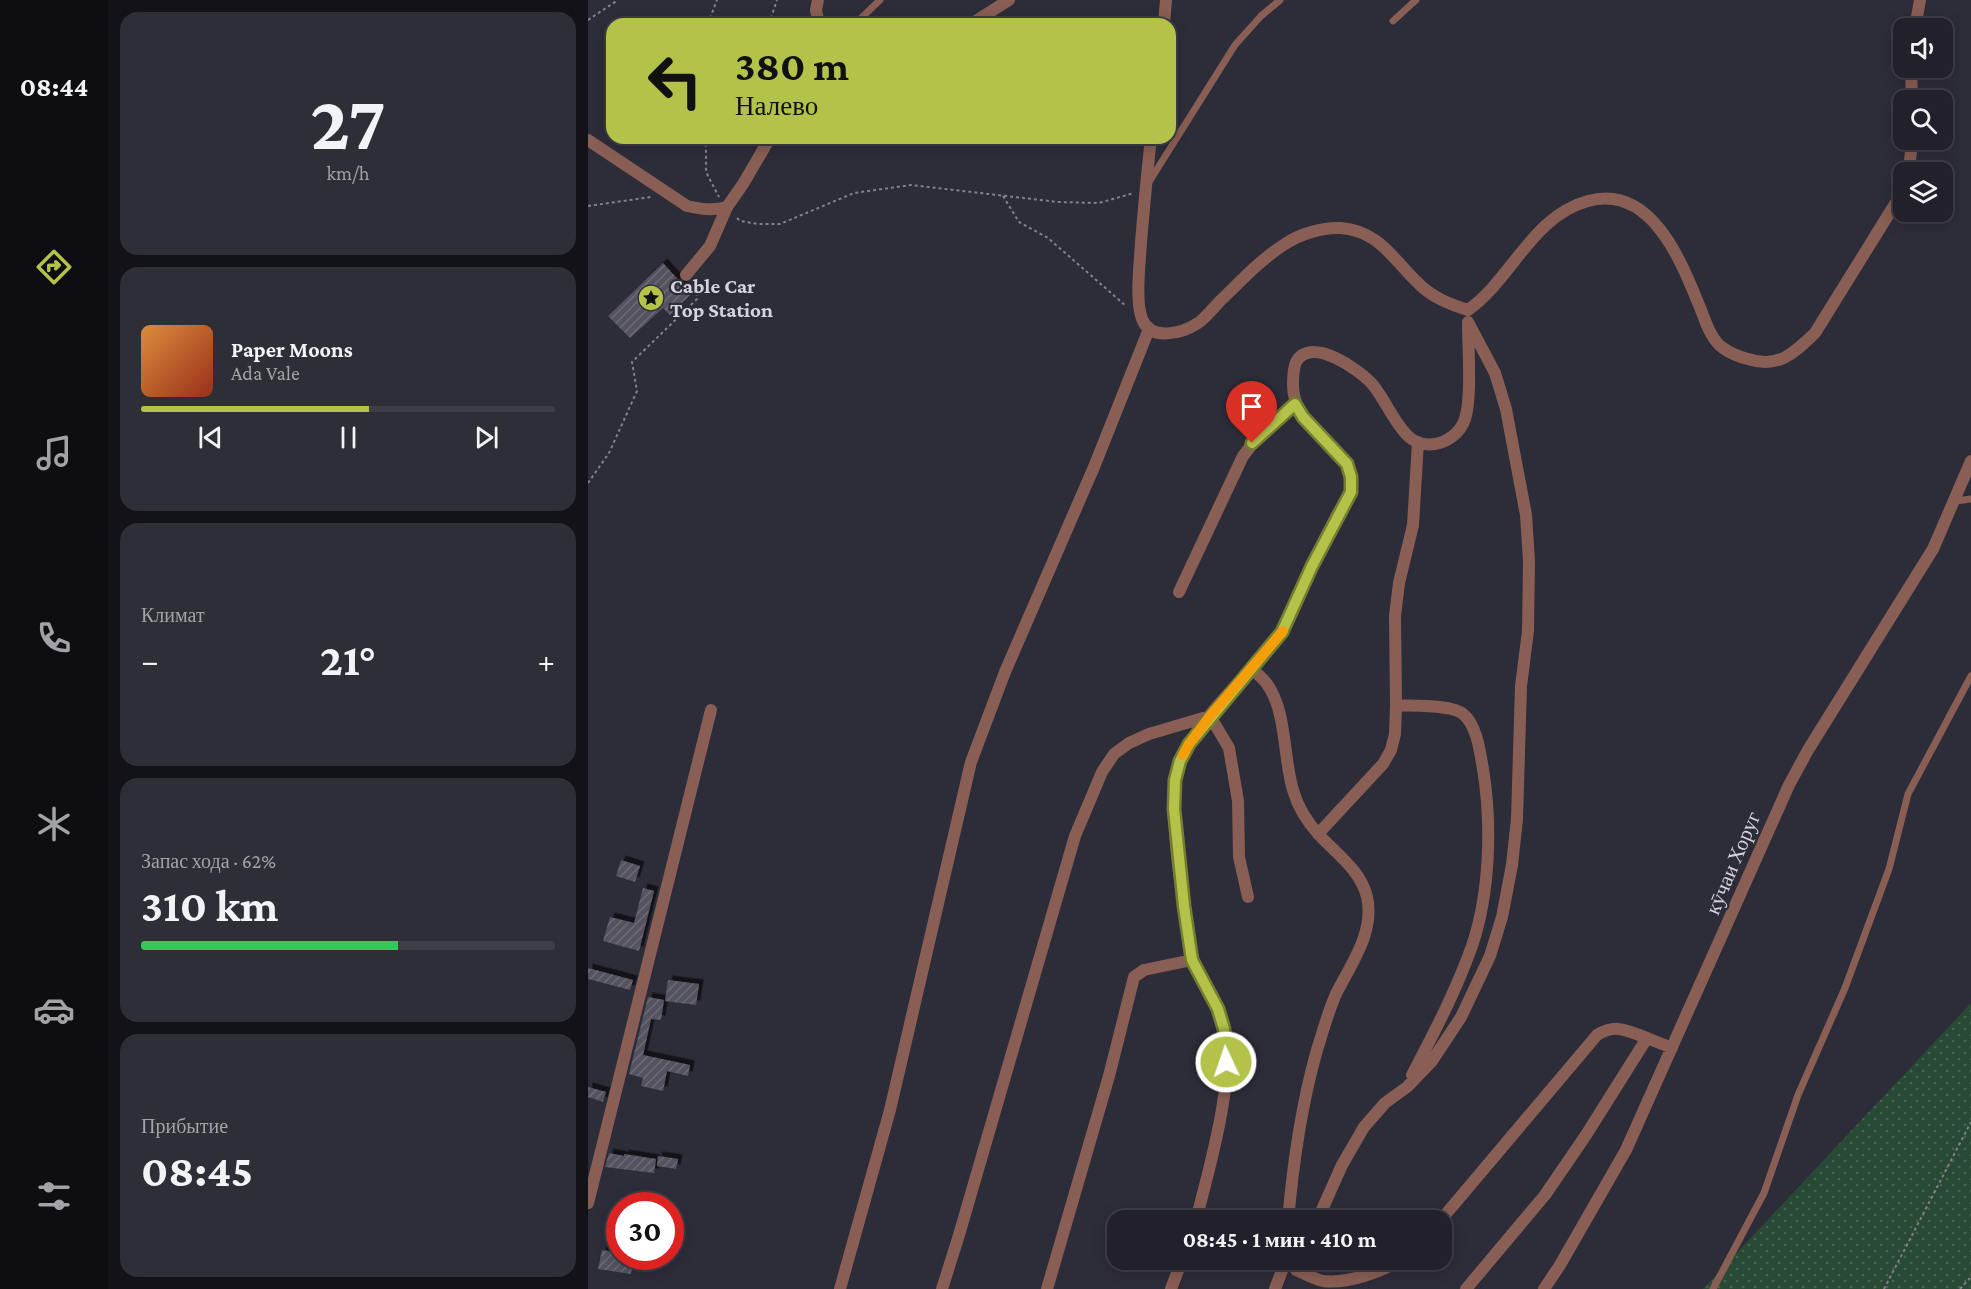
<!DOCTYPE html>
<html lang="ru">
<head>
<meta charset="utf-8">
<style>
	:root { --surface:#22212b; --page:#2e2e37; --text:#f1f3f6; --muted:#a2a3a9; --line:#3f3e47; --accent:#b4c24a }
	body { margin:0; font-family:"Crimson Pro",serif; background:var(--page); color:var(--text); height:100vh; display:flex; flex-direction:column; font-size:22px; white-space:nowrap }
	* { box-sizing:border-box; margin:0 }
	p { font-size:20px; color:var(--muted) }
	.icon { flex:none; width:33px; height:33px; fill:none; stroke:currentColor; stroke-width:2; stroke-linecap:round; stroke-linejoin:round }
	.map { position:relative; flex:1; overflow:hidden }
	.side { display:flex; flex-direction:column; gap:12px; padding:12px; background:#131218; width:480px }
	.side>* { flex:none }
	.top-card { position:absolute; left:18px; top:18px; width:570px; height:126px; border-radius:18px; box-shadow:0 3px 15px #0003,0 0 0 2px var(--line); background:#b4c24a; color:#111; overflow:hidden }
	.tools { position:absolute; left:1305px; top:18px; display:grid; gap:12px }
	.tools a { display:grid; place-items:center; width:60px; height:60px; border-radius:12px; background:var(--surface); box-shadow:0 3px 15px #0003,0 0 0 2px var(--line); font-size:30px }
	.speed { position:absolute; left:18px; top:1192px; display:flex; gap:12px; font-size:30px; font-weight:700; text-align:center }
	.speed>* { display:grid; place-content:center; width:78px; height:78px; border-radius:50%; background:var(--surface); box-shadow:0 3px 15px #0003,0 0 0 2px var(--line); line-height:1 }
	.speed .limit { border:9px solid #d22; background:#fff; color:#111 }
	.pin { position:absolute; display:grid; place-items:center; width:51px; height:51px; color:#fff; margin:-62px -26px; border-radius:50% 50% 50% 0; rotate:-45deg; box-shadow:0 0 6px #0007 }
	.pin .icon { rotate:45deg }
	.me { position:absolute; width:66px; margin:-33px; rotate:357deg; stroke-linejoin:round; filter:drop-shadow(0 0 4px #0008) }
	.turn { display:flex; align-items:center; gap:21px; height:126px; padding:0 30px; font-size:27px }
	.turn .icon { width:78px; height:78px; stroke-width:2.5 }
	.turn b { display:block; font-size:42px; line-height:51px }
	.big { font-size:45px; font-weight:700; line-height:1.1 }
	.side .widget { flex:1; display:flex; flex-direction:column; justify-content:center; gap:9px; min-width:0; padding:0 21px; border-radius:18px; background:var(--page) }
	.side .dial { align-items:center; gap:0 }
	.dial b { font-size:78px; line-height:1 }
	.song { display:flex; align-items:center; gap:18px }
	.cover { width:72px; height:72px; border-radius:9px; background:linear-gradient(135deg,hsl(30 70% 55%),hsl(10 70% 35%)) }
	.played { height:6px; border-radius:3px; background:linear-gradient(90deg,var(--accent) 55%,var(--line) 55%) }
	.keys { display:flex; justify-content:space-around; direction:ltr }
	.heat { display:flex; justify-content:space-between; align-items:center; font-size:33px; direction:ltr }
	.charge { height:9px; border-radius:4px; background:linear-gradient(90deg,#34c759 62%,var(--line) 0) }
	.trip { position:absolute; left:519px; top:1210px; width:345px; height:60px; border-radius:18px; background:var(--surface); box-shadow:0 3px 15px #0003,0 0 0 2px var(--line); font-weight:700; line-height:60px; text-align:center }
	main { display:flex; flex:1; min-height:0 }
	.dock { display:flex; flex-direction:column; width:108px; justify-content:space-around; align-items:center; background:#0e0d11; color:var(--muted) }
	.dock .icon { width:42px; height:42px }
	.dock .on { color:var(--accent) }
	.dock b { font-size:27px; color:var(--text) }
	.map>svg:first-child { display:block }
	.park { fill:url(#park-dots) }
	.building { fill:url(#building-hatch); filter:url(#shadow) }
	.lines { fill:none; stroke-linecap:round; stroke-linejoin:round }
	.path { stroke:#82818c; stroke-width:2; stroke-dasharray:3 3; stroke-linecap:butt }
	.service { stroke:#895e54; stroke-width:7 }
	.minor { stroke:#895e54; stroke-width:12 }
	.tertiary { stroke:#895e54; stroke-width:12 }
	.route-casing { stroke:#757e30; stroke-width:15 }
	.route { stroke:#b4c24a; stroke-width:10 }
	.slow { stroke:#f59e0b; stroke-width:10 }
	.labels { text-anchor:middle; dominant-baseline:central; stroke-width:4.5; stroke-linejoin:round; paint-order:stroke }
	.poi-label { font-size:21px; font-weight:bold; fill:#d6d5de; stroke:#2d2c39; text-anchor:start }
	.street-label { font-size:21px; fill:#d6d5de; stroke:#2d2c39 }
</style>
</head>
<body>
<main>
<nav class="dock">
<b>08:44</b>
<svg class="icon on" aria-label="directions" viewBox="0 0 24 24"><path d="M12 3l9 9-9 9-9-9zM9 14v-3h6M13 9l2 2-2 2"/></svg>
<svg class="icon" aria-label="music" viewBox="0 0 24 24"><path d="M9 18V5l10-2v13"/><circle cx="6" cy="18" r="3"/><circle cx="16" cy="16" r="3"/></svg>
<svg class="icon" aria-label="phone" viewBox="0 0 24 24"><path d="M5 4h4l2 5-3 2q2 4 5 5l2-3 5 2v4C11 20 4 13 5 4z"/></svg>
<svg class="icon" aria-label="climate" viewBox="0 0 24 24"><path d="M12 3v18M4 7l16 10M4 17L20 7"/></svg>
<svg class="icon" aria-label="car" viewBox="0 0 24 24"><path d="M5 17H2v-5l4-1 3-4h7l3 4 3 1v5h-3M9 17h6M6 11h13"/><circle cx="7" cy="17" r="2"/><circle cx="17" cy="17" r="2"/></svg>
<svg class="icon" aria-label="filters" viewBox="0 0 24 24"><path d="M4 7h16M4 17h16"/><circle cx="9" cy="7" r="2"/><circle cx="15" cy="17" r="2"/></svg>
</nav>
<section class="side">
<div class="widget dial"><b>27</b><p>km/h</p></div>
<div class="widget">
<div class="song"><i class="cover"></i><div><b>Paper Moons</b><p>Ada Vale</p></div></div>
<div class="played"></div>
<div class="keys"><svg class="icon" aria-label="previous" viewBox="0 0 24 24"><path d="M18 5L8 12l10 7zM5 5v14"/></svg><svg class="icon" aria-label="pause" viewBox="0 0 24 24"><path d="M8 5v14M16 5v14"/></svg><svg class="icon" aria-label="next" viewBox="0 0 24 24"><path d="M6 5l10 7-10 7zM19 5v14"/></svg></div>
</div>
<div class="widget"><p>Климат</p>
<div class="heat"><a>−</a><b class="big">21°</b><a>+</a></div>
</div>
<div class="widget"><p>Запас хода · 62%</p><b class="big">310 km</b><div class="charge"></div></div>
<div class="widget"><p>Прибытие</p><b class="big">08:45</b></div>
</section>
<div class="map">
<svg width="1383" height="1289" viewBox="0 0 1383 1289">
	<defs>
		<pattern id="park-dots" width="8" height="8" patternUnits="userSpaceOnUse" patternTransform="scale(1.5)"><rect width="8" height="8" fill="#284a35"/><path d="M2 2h.1M6 6h.1" fill="none" stroke="#466352" stroke-width="1.8" stroke-linecap="round"/></pattern>
		<pattern id="building-hatch" width="6" height="6" patternUnits="userSpaceOnUse" patternTransform="scale(1.5)"><rect width="6" height="6" fill="#545361"/><path d="M-1 1l2-2M0 6l6-6M5 7l2-2" fill="none" stroke="#6c6b77"/></pattern>
		<filter id="shadow"><feDropShadow dx="4.5" dy="-4.5" stdDeviation="0" flood-color="#0009"/></filter>
	</defs>
	<rect width="100%" height="100%" fill="#2d2c39"/>
	<path class="park" d="M1383,1003v286h-268z"/>
	<path class="building" d="M75,263l28,31 -21,21 -7,-7 -33,30 -22,-22z
		M33,860l19,6 -5,16 -19,-6z
		M55,888l11,3 -15,60 -36,-10 7,-24 24,6z
		M0,968l45,12 -3,10 -42,-11z
		M80,980l31,4 -3,21 -31,-4z
		M60,997l16,3 -3,20 -10,-1 -8,36 47,10 -2,11 -21,-5 -4,20 -22,-5 2,-8 -14,-4z
		M0,1087l18,5 -3,10 -15,-5z
		M21,1153l15,3v-2l32,5 -2,14 -49,-6z
		M70,1156l20,3 -2,10 -19,-3z
		M14,1250l18,3v4h14l-3,17 -33,-5z"/>
	<g class="lines">
		<path class="path" d="M0,20l30,-20
			M120,24l9,-24
			M181,24l8,-24
			M116,138l2,9v25l13,25
			M415,196l16,26 29,16 78,68
			M0,206l63,-9
			M149,218l3,3 18,3h22l74,-31 57,-8 147,17 41,1 35,-10
			M0,483l21,-30 28,-62 -5,-29 65,-63 -1,-16
			M1296,1289l87,-167
			M1372,1289l11,-12"/>
		<path class="service" d="M805,21l23,-21
			M267,24l25,-24
			M561,182l86,-137 26,-29 19,-16
			M1367,501l16,-2
			M1125,1289l51,-96 34,-98 47,-107 44,-119 19,-75 63,-118"/>
		<path class="minor" d="M230,0l-2,10 3,14
			M98,275l24,-29 17,-39
			M591,592l64,-136 18,-23 34,-29
			M663,668c10,-11 21,-21 30,-34 14,-21 20,-47 32,-70 7,-16 16,-33 24,-49 4,-7 12,-16 14,-24 1,-3 1,-10 0,-13 -3,-34 -58,-47 -58,-93 0,-8 0,-16 3,-23 15,-27 64,8 77,23 12,15 20,35 33,49 18,20 51,9 59,-15 7,-22 3,-70 3,-95
			M808,705c16,1 56,-1 67,9 14,11 17,38 20,55 9,55 7,124 -11,177 -16,45 -38,87 -60,129
			M730,834l65,-70 8,-14 4,-16 1,-29 -1,-89 4,-33 14,-58 5,-83
			M604,960c-7,-48 -29,-159 -11,-201 15,-34 46,-62 70,-91 5,5 12,10 16,16 20,28 16,73 26,106 5,18 14,32 27,46 17,18 41,35 47,61 8,35 -16,67 -31,97 -8,18 -13,37 -19,56 -16,56 -24,113 -29,171
			M1059,1038l25,10
			M0,1203l123,-493
			M729,1221l25,-56 22,-38 21,-24 22,-16 25,-26 29,-44 29,-61 12,-39 10,-52 5,-46 4,-133 7,-55 1,-70 -3,-46 -20,-106 -11,-36 -27,-51
			M852,1221l157,-186c20,-12 30,-4 50,3l-61,97 -41,60 -79,94
			M705,1260l3,10c9,4 18,9 27,11 25,3 57,-9 79,-21
			M252,1289l50,-179 81,-348 34,-90 89,-205 55,-138
			M354,1289l17,-54 116,-399 27,-64 12,-18 15,-11 20,-9 61,-18 19,32 9,53 1,56 9,40
			M459,1289l62,-213 25,-99 10,-7 48,-10c8,16 19,32 26,48 24,58 -8,154 -22,213
			M583,1289l11,-29
			M687,1289l11,-29
			M956,1289l16,-24 66,-115 163,-365 19,-35 125,-201 38,-88"/>
		<path class="tertiary" d="M383,24l38,-24
			M576,24l2,-24
			M1327,28l5,-28
			M1323,68l1,32
			M563,138c-4,35 -7,69 -10,104 -1,20 -6,59 1,77 9,23 41,14 56,4 8,-5 15,-15 22,-22 20,-19 41,-42 65,-57 15,-10 38,-17 56,-16 39,3 53,33 79,57 14,13 29,19 48,25 44,-31 64,-94 120,-109 62,-17 92,57 111,104 6,14 11,34 24,43 7,5 17,9 25,11 31,10 46,-6 67,-26l85,-137 4,-9
			M0,140l99,66c14,3 26,5 40,1l16,-23 27,-46
			M1321,172l3,-32"/>
	</g>
	<g class="lines">
		<g class="route-casing">
			<path id="route" d="M638,1062l-2,-33 -6,-20 -26,-49 -8,-54 -10,-97 1,-29 5,-19 9,-17 93,-112 30,-66 39,-74v-15l-4,-13 -44,-47 -8,-13 -43,39"/>
		</g>
		<use href="#route" class="route"/>
		<path class="slow" d="M595,755l6,-11 21,-28 73,-85"/>
	</g>
	<defs>
		<g id="sight-disc" transform="scale(1.35)"><circle r="9.5" fill="#b4c24a" stroke="#2d2c39"/><path d="M0-6L1.8-2.2L6-1.7L2.9 1.2L3.7 5.4L0 3.3L-3.7 5.4L-2.9 1.2L-6-1.7L-1.8-2.2Z" fill="#111"/></g>
	</defs>
	<g fill-rule="evenodd">
		<use href="#sight-disc" x="63" y="298"/>
	</g>
	<g class="labels">
		<g class="poi-label">
			<text x="82" y="286">Cable Car<tspan x="82" dy="24">Top Station</tspan></text>
		</g>
		<g class="street-label">
			<text transform="translate(1145 863) rotate(-67)">кӯчаи Хоруг</text>
		</g>
	</g>
</svg>
<div class="tools">
<a><svg class="icon" aria-label="sound" viewBox="0 0 24 24"><path d="M4 9h4l5-4v14l-5-4H4zM17 9q2 3 0 6"/></svg></a>
<a><svg class="icon" aria-label="search" viewBox="0 0 24 24"><circle cx="10" cy="10" r="6"/><path d="M15 15l6 6"/></svg></a>
<a><svg class="icon" aria-label="layers" viewBox="0 0 24 24"><path d="M12 4l9 5-9 5-9-5zM3 14l9 5 9-5"/></svg></a>
</div>
<div class="speed"><div class="limit">30</div></div>
<div class="pin" style="left:664px;top:443px;background:#d93025"><svg class="icon" aria-label="arrive" viewBox="0 0 24 24"><path d="M6 21V4h12l-3 4 3 4H6"/></svg></div>
<svg class="me" style="left:638px;top:1062px" viewBox="-20 -20 40 40"><circle r="17" fill="#b4c24a" stroke="#fff" stroke-width="3"/><path d="M0-11L8 9 0 5-8 9z" fill="#fff"/></svg>
<div class="trip">08:45 · 1 мин · 410 m</div>
<div class="top-card">
<div class="turn"><svg class="icon" aria-label="left" viewBox="0 0 24 24"><path d="M17 20v-9H6M10 6l-5 5 5 5"/></svg><div><b>380 m</b>Налево</div></div>
</div>
</div>
</main>
</body>
</html>
